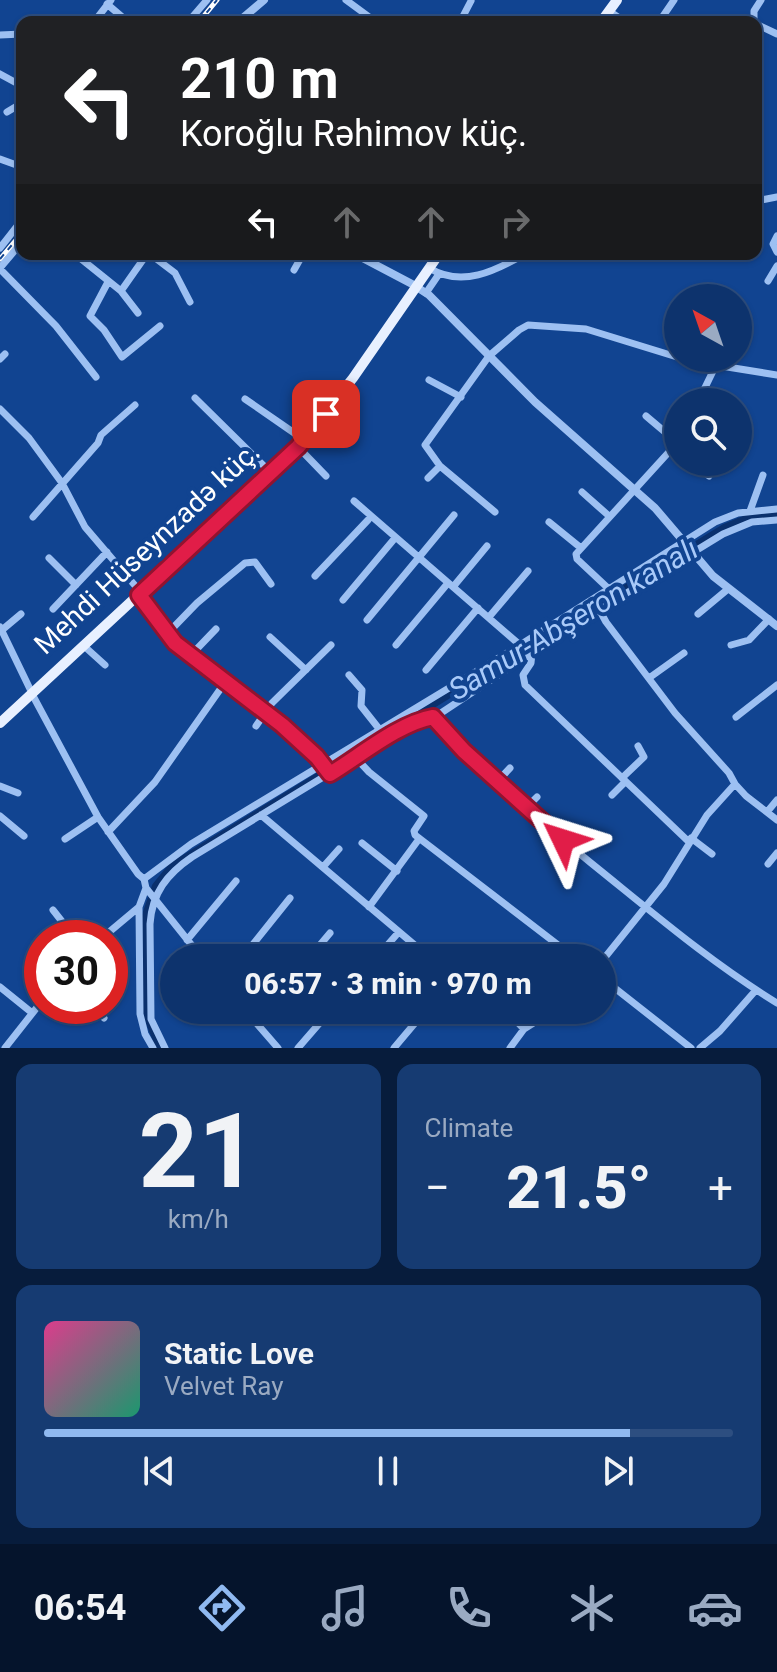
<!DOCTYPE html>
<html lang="en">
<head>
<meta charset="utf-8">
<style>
	:root { --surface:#0d336d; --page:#163b72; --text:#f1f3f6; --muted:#9aaac2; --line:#2d4e80; --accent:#90b9f0 }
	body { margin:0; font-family:Roboto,sans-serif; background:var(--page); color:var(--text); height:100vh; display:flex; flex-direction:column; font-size:30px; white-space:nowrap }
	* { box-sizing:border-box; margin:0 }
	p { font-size:26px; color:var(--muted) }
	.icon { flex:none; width:44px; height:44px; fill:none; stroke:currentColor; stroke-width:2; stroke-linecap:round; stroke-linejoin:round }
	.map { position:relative; height:1048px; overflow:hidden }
	.drawer { display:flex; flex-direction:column; gap:16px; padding:16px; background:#071c3c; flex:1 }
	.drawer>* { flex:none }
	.top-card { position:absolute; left:16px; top:16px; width:746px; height:244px; border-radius:16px; box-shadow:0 2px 6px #0004,0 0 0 2px var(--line); background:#202124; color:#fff; overflow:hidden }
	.needle { width:52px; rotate:320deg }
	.tools { position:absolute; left:664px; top:284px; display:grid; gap:16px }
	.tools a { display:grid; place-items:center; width:88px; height:88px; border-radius:50%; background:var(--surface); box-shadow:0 2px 6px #0004,0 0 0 2px var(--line); font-size:40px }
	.speed { position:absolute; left:24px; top:920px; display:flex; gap:16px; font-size:40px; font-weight:700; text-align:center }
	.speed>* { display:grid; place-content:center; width:104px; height:104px; border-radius:50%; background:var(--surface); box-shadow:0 2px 6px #0004,0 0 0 2px var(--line); line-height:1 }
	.speed .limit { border:12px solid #d22; background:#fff; color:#111 }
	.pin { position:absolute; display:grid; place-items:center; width:68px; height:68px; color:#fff; margin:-34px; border-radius:16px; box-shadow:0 4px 12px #0006 }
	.me { position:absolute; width:88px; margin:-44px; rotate:311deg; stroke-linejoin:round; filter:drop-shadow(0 0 6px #0008) }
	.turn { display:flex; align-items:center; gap:28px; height:168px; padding:0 32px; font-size:36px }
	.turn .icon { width:104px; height:104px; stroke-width:2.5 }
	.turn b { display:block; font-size:56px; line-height:68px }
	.lanes { display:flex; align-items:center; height:76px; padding:0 32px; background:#0003; justify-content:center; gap:40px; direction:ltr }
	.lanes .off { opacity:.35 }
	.big { font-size:60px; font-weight:800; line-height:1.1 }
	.drawer .widget { flex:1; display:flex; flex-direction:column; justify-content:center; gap:12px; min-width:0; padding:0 28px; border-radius:16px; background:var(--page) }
	.drawer .dial { align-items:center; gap:0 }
	.dial b { font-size:104px; line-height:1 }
	.song { display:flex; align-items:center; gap:24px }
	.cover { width:96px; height:96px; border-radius:12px; background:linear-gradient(135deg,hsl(330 70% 55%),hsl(160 70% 35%)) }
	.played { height:8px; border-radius:4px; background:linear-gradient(90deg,var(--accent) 85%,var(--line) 85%) }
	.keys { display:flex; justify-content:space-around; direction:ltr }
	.heat { display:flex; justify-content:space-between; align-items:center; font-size:44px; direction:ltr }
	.drawer .tiles { flex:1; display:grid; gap:16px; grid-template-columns:1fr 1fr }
	.widget:last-child { grid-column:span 2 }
	.trip { position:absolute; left:160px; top:944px; width:456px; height:80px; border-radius:40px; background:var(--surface); box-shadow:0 2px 6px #0004,0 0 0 2px var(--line); font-weight:800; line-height:80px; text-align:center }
	.menu { display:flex; height:128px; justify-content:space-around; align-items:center; background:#05142c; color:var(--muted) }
	.menu .icon { width:56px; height:56px }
	.menu .selected { color:var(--accent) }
	.menu b { font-size:36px; color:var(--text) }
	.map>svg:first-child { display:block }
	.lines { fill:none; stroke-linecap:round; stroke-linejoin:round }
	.canal { stroke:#0a306d; stroke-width:6 }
	.minor { stroke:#9dc0f2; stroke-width:7 }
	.tertiary { stroke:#9dc0f2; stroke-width:8 }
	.primary { stroke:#e8f0ff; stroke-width:10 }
	.rail-casing { stroke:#fff; stroke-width:5 }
	.rail { stroke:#114491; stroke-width:2; stroke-dasharray:6; stroke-linecap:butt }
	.route-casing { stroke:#92132f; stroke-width:20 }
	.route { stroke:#e11d48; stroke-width:14 }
	.labels { text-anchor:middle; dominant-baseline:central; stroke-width:8; stroke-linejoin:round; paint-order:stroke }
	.street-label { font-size:28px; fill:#fff; stroke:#114491 }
	.water-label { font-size:30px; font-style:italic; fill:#a9caf9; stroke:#114491 }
</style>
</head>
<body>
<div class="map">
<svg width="777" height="1048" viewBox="0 0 777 1048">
	<rect width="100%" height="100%" fill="#114491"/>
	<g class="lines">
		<path class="canal" d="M159,1048l-14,-35v-98l10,-29 17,-21 552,-338 24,-10 29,-2"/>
		<path class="minor" d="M346,0l30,22
			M107,4l21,18
			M609,11l16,11
			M94,22l17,-22
			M188,22l19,-22
			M460,22l11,-21
			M659,22l15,-22
			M754,22v-11l7,-11
			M756,24l21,10
			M0,35l22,-1
			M0,74l22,12
			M7,112l15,-9
			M756,136l2,-3
			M0,159l22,8
			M756,201l21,-4
			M777,236l-4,8 4,8
			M0,248l22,-28
			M75,254l46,37 17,22
			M150,254l25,19 15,29
			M631,254h1
			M0,268l22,-26
			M429,268c33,20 66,3 96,-14
			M0,269l56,57 40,51
			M294,270l9,-16
			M768,281l9,-15
			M108,282l-18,34 14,14 18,27 38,-31
			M121,291l26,-37
			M426,293l13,-19
			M0,359l5,-5
			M429,380l32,17
			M195,398l72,71
			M245,399l55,38
			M698,402l17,-35
			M0,409l29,29 33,45 23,44 53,62
			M326,414l15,12
			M646,416l32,27
			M314,429l14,13
			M298,447l28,29
			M691,462l18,14
			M428,478l12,-12
			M582,492l27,24
			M354,501l166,144
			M750,511l13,-36
			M495,512l-55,-46 -15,-21 64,-89 30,-26 9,-5 58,4 104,32 87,14
			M33,517l65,-74 3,-8 34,-30
			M549,522l32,26
			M49,558l27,27
			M315,576l53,-56
			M453,587l34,-41
			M610,590l-33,-31 -1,-5 102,-112
			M139,595l36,48 107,82 42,41
			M343,600l52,-62
			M53,609l54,-57
			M600,611l6,11 69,91 54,60 6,11 11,12 31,24
			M698,614l30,-25
			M489,617l39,-46
			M367,620l87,-105
			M0,627l30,62
			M2,630l19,-16
			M167,634l30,-31 48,-40 10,-1 16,22
			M270,637l36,33
			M396,645l52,-62
			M731,645l18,-5 20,-21
			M84,646l21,19
			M532,653l-1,10 -8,12 2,10 164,157
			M191,655l25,-26
			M426,670l52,-62
			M349,675l13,15 -1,16 19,24
			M649,678l35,-25
			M32,694l66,123 40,57 6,5
			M433,717c43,56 104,102 158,146 61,49 119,99 186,140
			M736,717l41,-32
			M256,726l16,-23 59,-58
			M356,758l13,14 55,44 -10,15 1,4 160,123
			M622,778l22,-21 -6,-11
			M497,782l13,-14
			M0,786l18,7
			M612,795l13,-13
			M526,808l11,-11
			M767,812l10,-12
			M261,815l169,143
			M0,816l24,20
			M108,832l47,-50 71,-101
			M691,838l21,16
			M65,839l33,-22
			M362,843l35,28
			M768,864l9,-11
			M323,867l16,-18
			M144,879l47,-35 329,-199 195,-123 23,-9 39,-4
			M144,879l2,9 -7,19 1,107 5,20 8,14
			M146,888l56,70
			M369,907l50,-68
			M53,910l22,28
			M102,938l37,-31
			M187,940l49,-59
			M242,958l48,-60
			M309,958l21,-25
			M376,958l22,-25
			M602,961l62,-77 43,-69 28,-31
			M602,978l89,70
			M0,987l31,25
			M94,1006l10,12
			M245,1010l33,38
			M506,1010l18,19
			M254,1021l10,-11
			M5,1048l37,-47
			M165,1048l-14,-29 -1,-95c2,-31 17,-50 42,-67l202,-123 23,-12 24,-9 122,-81 160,-98 29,-12 25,-2
			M298,1048l33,-38
			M394,1048l32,-38
			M510,1048l14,-19 30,-19
			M700,1048l20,-17 36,-41"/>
		<path class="tertiary" d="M238,22l26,-22
			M355,254l57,30 17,11 106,107 120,106 58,68 64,50"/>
		<path class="primary" d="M601,22l16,-22
			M0,723l298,-276 55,-69 86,-124"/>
		<g class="rail-casing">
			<path id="rail" d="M199,22l18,-22
				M0,259l22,-26"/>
		</g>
		<use href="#rail" class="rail"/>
	</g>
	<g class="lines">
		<g class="route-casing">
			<path id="route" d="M326,414l-28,33 -159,148 36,48 107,82 35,32 13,17c30,-18 69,-51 103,-57l31,34 99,89"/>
		</g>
		<use href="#route" class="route"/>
	</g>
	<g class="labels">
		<g class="street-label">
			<text transform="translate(147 548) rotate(-43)">Mehdi Hüseynzadə küç.</text>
		</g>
		<g class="water-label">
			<text transform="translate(573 619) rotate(-31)">Samur-Abşeron kanalı</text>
		</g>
	</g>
</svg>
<div class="tools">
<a><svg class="needle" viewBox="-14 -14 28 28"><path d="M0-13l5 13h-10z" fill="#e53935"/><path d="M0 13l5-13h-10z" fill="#9aaac2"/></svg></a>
<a><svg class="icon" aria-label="search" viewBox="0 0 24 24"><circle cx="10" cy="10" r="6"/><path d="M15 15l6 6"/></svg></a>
</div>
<div class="speed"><div class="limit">30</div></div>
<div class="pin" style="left:326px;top:414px;background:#d93025"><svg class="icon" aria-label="arrive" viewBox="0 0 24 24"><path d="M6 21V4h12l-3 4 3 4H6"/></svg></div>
<svg class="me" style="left:563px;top:840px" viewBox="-20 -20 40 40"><path d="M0-17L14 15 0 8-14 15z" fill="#e11d48" stroke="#fff" stroke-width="4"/></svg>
<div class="trip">06:57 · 3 min · 970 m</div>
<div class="top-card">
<div class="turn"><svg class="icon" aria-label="left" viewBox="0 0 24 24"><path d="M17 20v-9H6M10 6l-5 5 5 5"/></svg><div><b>210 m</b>Koroğlu Rəhimov küç.</div></div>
<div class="lanes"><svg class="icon" aria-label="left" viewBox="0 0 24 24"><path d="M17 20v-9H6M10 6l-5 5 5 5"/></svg><svg class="icon off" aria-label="ahead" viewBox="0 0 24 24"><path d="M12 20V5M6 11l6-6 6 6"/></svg><svg class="icon off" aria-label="ahead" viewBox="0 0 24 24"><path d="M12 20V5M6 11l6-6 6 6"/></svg><svg class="icon off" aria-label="right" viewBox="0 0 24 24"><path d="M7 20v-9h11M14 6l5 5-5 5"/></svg></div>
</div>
</div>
<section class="drawer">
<div class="tiles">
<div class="widget dial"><b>21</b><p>km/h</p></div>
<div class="widget"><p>Climate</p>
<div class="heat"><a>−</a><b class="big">21.5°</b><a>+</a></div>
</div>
<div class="widget">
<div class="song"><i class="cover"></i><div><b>Static Love</b><p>Velvet Ray</p></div></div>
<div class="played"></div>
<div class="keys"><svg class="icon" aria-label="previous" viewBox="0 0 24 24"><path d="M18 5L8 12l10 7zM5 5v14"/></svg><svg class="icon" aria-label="pause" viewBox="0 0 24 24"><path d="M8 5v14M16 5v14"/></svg><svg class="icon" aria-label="next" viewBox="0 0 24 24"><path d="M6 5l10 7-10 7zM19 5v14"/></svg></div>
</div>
</div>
</section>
<nav class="menu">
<b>06:54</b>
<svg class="icon selected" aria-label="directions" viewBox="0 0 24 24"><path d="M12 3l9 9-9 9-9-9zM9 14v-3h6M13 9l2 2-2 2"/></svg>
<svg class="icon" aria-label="music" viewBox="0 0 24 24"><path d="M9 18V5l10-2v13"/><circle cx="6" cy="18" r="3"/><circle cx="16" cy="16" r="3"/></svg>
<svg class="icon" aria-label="phone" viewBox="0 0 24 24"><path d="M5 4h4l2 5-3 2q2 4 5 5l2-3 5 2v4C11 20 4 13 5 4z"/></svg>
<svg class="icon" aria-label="climate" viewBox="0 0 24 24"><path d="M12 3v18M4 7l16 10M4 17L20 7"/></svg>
<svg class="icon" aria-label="car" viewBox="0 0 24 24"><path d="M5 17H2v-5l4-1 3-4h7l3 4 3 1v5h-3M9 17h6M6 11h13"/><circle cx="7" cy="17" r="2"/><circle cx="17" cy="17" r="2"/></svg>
</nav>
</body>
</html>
